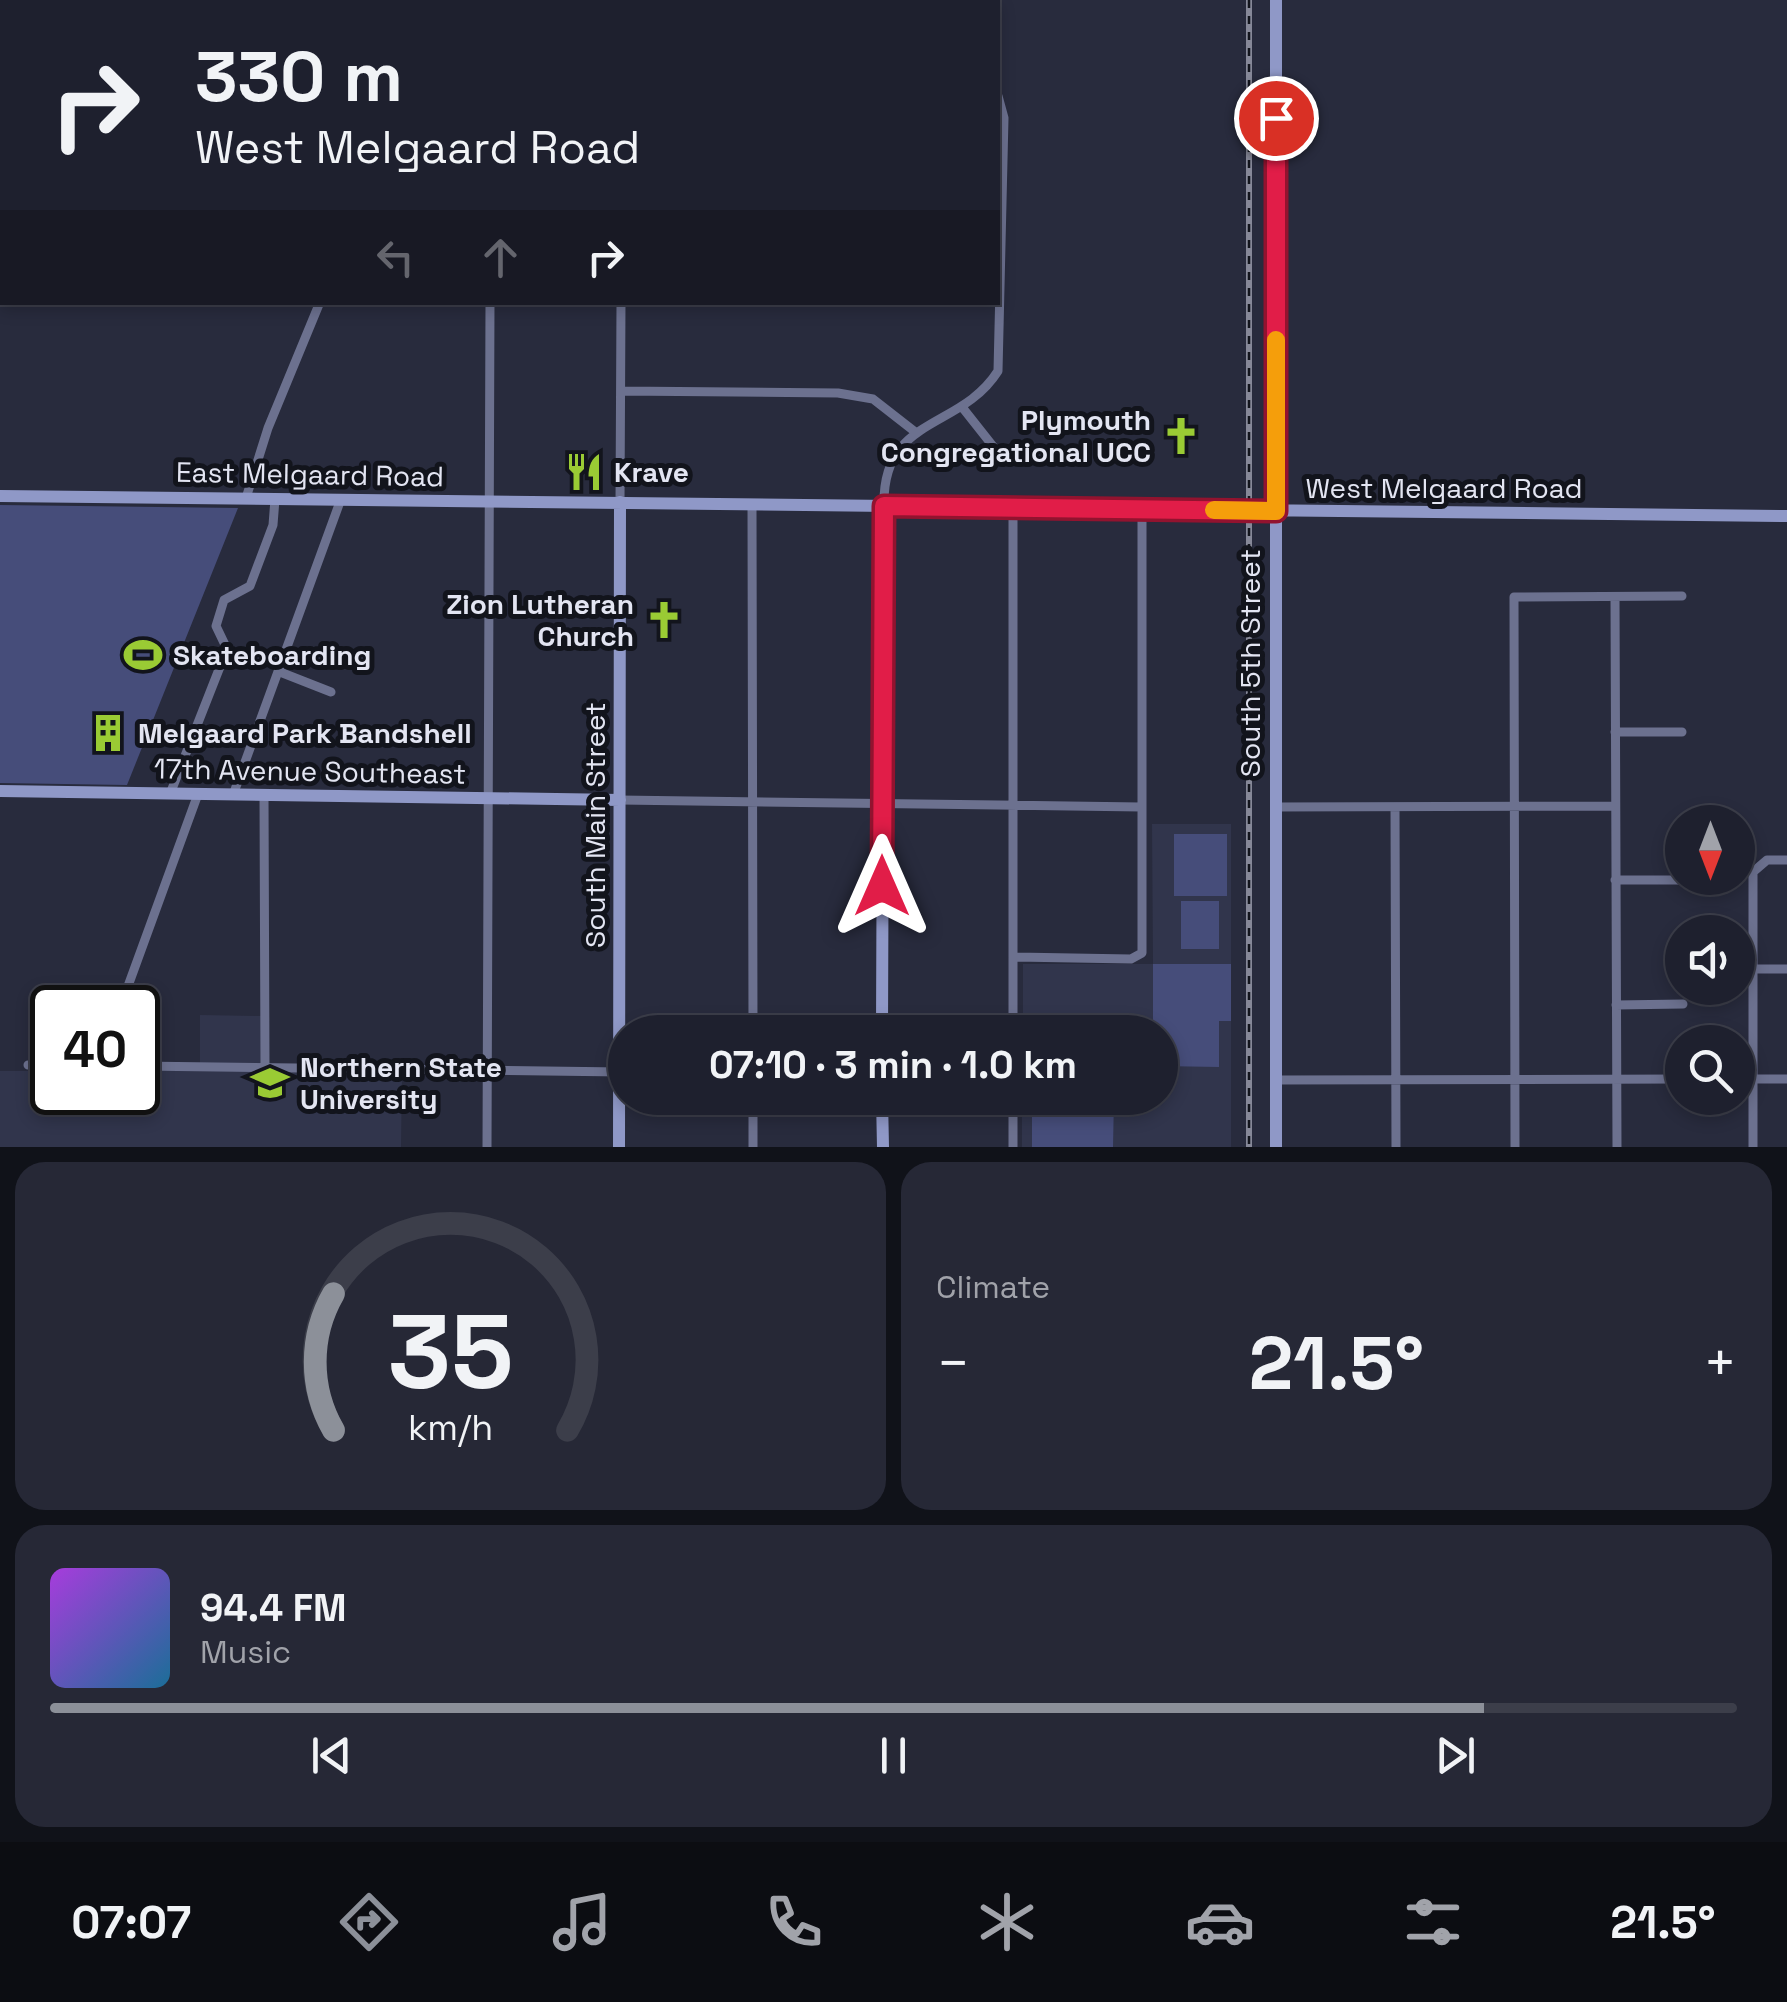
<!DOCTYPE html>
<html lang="en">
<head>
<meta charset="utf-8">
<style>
	:root { --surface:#1e202e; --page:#262836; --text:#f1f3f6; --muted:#a1a3aa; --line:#3c3e4a; --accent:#8c9099 }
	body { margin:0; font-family:"Space Grotesk",sans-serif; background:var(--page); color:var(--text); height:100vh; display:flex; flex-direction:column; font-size:38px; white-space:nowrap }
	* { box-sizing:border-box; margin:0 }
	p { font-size:32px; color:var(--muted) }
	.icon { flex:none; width:55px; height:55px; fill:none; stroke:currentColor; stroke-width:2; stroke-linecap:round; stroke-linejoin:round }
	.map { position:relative; height:1147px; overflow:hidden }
	.drawer { display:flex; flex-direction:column; gap:15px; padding:15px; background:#101219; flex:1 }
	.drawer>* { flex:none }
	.top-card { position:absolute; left:0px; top:0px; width:1000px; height:305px; box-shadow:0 5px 15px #0003,0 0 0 2px var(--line); background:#1e202e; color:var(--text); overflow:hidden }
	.needle { width:65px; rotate:180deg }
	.tools { position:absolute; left:1665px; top:805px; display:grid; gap:20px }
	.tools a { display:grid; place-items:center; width:90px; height:90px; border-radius:50%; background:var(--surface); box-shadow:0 5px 15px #0003,0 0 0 2px var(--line); font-size:50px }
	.speed { position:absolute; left:30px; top:985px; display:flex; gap:20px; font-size:50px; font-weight:700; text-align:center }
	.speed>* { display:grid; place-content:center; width:130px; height:130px; border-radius:50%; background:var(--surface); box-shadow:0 5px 15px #0003,0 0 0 2px var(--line); line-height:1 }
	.speed .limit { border:5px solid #111; border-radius:15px; background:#fff; color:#111 }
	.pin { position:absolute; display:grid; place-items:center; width:85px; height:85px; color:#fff; margin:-42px; border:5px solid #fff; border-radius:50%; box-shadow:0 2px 10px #0007 }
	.me { position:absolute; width:110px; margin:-55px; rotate:0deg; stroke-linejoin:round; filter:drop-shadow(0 0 8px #0008) }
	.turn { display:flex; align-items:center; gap:35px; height:210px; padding:0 30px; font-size:45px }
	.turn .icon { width:130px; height:130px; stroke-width:2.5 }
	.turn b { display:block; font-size:70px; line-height:85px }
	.lanes { display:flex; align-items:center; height:95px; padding:0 30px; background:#0003; justify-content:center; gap:50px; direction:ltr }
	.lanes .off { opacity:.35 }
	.big { font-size:75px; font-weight:800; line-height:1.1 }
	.drawer .tile { flex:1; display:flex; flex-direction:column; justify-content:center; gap:15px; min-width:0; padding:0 35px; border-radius:30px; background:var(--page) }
	.drawer .dial { align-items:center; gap:0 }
	.dial svg { height:260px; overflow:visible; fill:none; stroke:var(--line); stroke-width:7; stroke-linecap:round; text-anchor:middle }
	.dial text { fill:var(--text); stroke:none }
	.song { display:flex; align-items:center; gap:30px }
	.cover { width:120px; height:120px; border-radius:15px; background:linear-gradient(135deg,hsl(280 70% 55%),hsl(200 70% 35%)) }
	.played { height:10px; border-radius:5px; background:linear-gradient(90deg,var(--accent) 85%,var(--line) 85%) }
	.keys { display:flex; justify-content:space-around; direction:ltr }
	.heat { display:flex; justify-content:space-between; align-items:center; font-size:55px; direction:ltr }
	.drawer .tiles { flex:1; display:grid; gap:15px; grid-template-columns:1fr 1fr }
	.tile:last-child { grid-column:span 2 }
	.trip { position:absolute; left:608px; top:1015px; width:570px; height:100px; border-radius:50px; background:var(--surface); box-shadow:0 5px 15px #0003,0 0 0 2px var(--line); font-weight:800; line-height:100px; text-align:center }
	.tabs { display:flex; height:160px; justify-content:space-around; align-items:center; background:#0c0d12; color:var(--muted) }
	.tabs .icon { width:70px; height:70px }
	.tabs .on { color:var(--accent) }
	.tabs b { font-size:45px; color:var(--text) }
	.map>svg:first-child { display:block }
	.built { fill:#31354c }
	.green { fill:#464d7a }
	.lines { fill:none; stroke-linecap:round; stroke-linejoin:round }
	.street { stroke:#6c718f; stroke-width:9 }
	.secondary { stroke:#8f98c7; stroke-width:12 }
	.rail-casing { stroke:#868898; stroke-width:6 }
	.rail { stroke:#12141c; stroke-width:2.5; stroke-dasharray:8; stroke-linecap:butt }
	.route-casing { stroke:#92132f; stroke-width:25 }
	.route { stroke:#e11d48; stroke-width:18 }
	.slow { stroke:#f59e0b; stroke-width:18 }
	.labels { text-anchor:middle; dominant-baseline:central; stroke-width:10; stroke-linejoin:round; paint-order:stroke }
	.poi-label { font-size:28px; font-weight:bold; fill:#e3e5f2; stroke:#12141c; text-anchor:start }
	.street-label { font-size:28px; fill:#e3e5f2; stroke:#12141c }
</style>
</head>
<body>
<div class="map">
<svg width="1787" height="1147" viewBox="0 0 1787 1147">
	<rect width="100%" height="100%" fill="#282b3d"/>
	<path class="built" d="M1152,824h79v323h-209v-49h138v-66h-137v-68h130z
		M200,1015l61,1v56l141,2 -1,73h-401v-76h52v21h86v-21h62z"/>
	<path class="green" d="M0,505l238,3 -111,277 -127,-2z
		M1174,834h53v62h-53z
		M1181,901h38v48h-38z
		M1153,964h78v57h-12v46l-59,-1v-34h-16v-5l9,-1z
		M1032,1098h82l-1,49h-81z"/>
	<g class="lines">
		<path class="street" d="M338,2v-2
			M621,391l217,2 35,6 41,32
			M962,407l34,43
			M246,498l22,-70 52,-126
			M620,502l1,-200
			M752,504l1,528
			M884,506c-2,-91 76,-75 114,-135l6,-253 -6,-22
			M1615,597l2,550
			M280,672l51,20
			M1615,732h67
			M170,794l57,-145 -11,-23 8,-26 26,-14 23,-61 2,-26
			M233,795l108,-296
			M264,795l1,272
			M620,800l521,7
			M1275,807l340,-1
			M1395,807l1,340
			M1615,880h67
			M1013,957l118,2 11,-6v-444
			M1753,969h34
			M1616,1005l67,-1
			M120,1008l78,-214
			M1013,1032v-524
			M28,1065h24
			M138,1066l484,6
			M1738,1079h49
			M1276,1080l406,-1
			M753,1098v49
			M1013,1098v49
			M487,1147l3,-845
			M1515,1147l-1,-550 168,-1
			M1753,1147v-275l14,-12h20"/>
		<path class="secondary" d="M0,496l1787,20
			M0,791l620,9
			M882,1032l2,-526
			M882,1098l1,49
			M619,1147l1,-645
			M1276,1147v-1147"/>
		<g class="rail-casing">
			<path id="rail" d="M1249,0v1147"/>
		</g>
		<use href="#rail" class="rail"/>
	</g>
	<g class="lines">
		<g class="route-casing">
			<path id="route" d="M882,886l2,-380 392,5v-393"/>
		</g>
		<use href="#route" class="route"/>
		<path class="slow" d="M1214,510l62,1v-171"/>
	</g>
	<defs>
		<g id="church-bare" transform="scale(3)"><path d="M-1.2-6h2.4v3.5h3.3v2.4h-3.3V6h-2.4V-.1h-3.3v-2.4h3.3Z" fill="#9acb34" stroke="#12141c" stroke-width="2.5" paint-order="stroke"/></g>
		<g id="restaurant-bare" transform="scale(3)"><path d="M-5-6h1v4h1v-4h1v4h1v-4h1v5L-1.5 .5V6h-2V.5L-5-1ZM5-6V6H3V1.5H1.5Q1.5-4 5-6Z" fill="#9acb34" stroke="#12141c" stroke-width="2.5" paint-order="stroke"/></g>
		<g id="stadium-bare" transform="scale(3)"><path d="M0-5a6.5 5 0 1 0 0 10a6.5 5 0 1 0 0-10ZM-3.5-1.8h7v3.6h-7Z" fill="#9acb34" stroke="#12141c" stroke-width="2.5" paint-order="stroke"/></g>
		<g id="building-bare" transform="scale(3)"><path d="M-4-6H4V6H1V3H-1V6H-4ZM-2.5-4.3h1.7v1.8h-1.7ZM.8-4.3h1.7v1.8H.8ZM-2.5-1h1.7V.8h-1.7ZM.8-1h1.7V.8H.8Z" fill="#9acb34" stroke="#12141c" stroke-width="2.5" paint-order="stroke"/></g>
		<g id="university-bare" transform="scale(3)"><path d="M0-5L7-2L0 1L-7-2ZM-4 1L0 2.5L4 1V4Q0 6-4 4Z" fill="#9acb34" stroke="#12141c" stroke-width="2.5" paint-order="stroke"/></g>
	</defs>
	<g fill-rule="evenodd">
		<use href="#church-bare" x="1181" y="436"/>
		<use href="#restaurant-bare" x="584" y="472"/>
		<use href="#church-bare" x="664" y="620"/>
		<use href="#stadium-bare" x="143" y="655"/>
		<use href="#building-bare" x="108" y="733"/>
		<use href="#university-bare" x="270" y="1083"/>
	</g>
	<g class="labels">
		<g class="poi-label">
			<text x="1151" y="420" text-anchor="end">Plymouth<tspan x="1151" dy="32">Congregational UCC</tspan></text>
			<text x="614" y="472">Krave</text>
			<text x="634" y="604" text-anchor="end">Zion Lutheran<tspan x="634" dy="32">Church</tspan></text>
			<text x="173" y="655">Skateboarding</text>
			<text x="138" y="733">Melgaard Park Bandshell</text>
			<text x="300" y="1067">Northern State<tspan x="300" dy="32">University</tspan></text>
		</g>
		<g class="street-label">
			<text transform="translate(310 474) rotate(1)">East Melgaard Road</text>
			<text x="1444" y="488">West Melgaard Road</text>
			<text transform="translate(1250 663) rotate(-90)">South 5th Street</text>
			<text transform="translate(310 771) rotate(1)">17th Avenue Southeast</text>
			<text transform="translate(595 825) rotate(-90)">South Main Street</text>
		</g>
	</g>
</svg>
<div class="tools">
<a><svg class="needle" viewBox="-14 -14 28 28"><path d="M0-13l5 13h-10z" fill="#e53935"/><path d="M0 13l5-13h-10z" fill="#a1a3aa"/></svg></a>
<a><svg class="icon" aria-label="sound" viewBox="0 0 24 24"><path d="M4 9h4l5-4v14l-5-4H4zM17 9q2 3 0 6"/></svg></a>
<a><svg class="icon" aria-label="search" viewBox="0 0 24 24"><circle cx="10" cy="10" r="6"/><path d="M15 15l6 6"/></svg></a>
</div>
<div class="speed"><div class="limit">40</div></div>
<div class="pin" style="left:1276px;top:118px;background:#d93025"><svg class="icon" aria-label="arrive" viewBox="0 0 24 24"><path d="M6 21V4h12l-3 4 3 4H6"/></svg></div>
<svg class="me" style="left:882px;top:886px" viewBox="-20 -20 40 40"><path d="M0-17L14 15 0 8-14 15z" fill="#e11d48" stroke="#fff" stroke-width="4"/></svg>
<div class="trip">07:10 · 3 min · 1.0 km</div>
<div class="top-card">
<div class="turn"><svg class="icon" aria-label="right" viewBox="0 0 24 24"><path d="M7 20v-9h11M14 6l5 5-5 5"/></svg><div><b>330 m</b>West Melgaard Road</div></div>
<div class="lanes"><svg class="icon off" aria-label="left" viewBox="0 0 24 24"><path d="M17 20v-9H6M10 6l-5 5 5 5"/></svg><svg class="icon off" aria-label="ahead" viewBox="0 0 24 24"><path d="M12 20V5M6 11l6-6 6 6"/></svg><svg class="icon" aria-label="right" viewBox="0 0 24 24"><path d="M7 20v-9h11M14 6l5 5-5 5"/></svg></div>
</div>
</div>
<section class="drawer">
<div class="tiles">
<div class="tile dial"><svg viewBox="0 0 100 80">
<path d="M14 69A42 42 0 1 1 86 69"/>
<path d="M14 69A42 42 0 0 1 14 27" stroke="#8c9099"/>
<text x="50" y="56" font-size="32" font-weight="700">35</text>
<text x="50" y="72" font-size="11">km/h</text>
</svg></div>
<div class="tile"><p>Climate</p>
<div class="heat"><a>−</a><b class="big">21.5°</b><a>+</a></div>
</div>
<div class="tile">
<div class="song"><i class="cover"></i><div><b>94.4 FM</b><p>Music</p></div></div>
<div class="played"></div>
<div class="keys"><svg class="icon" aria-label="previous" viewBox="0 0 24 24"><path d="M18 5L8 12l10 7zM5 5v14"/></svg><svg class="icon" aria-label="pause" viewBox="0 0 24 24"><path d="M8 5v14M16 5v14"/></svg><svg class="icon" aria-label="next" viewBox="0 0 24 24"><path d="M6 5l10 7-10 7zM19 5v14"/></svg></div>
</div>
</div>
</section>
<nav class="tabs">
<b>07:07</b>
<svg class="icon on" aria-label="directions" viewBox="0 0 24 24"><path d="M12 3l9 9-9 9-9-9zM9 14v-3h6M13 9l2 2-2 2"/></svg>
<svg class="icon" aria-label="music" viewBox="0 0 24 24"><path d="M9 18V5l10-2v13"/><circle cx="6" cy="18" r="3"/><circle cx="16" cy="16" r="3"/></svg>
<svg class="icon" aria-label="phone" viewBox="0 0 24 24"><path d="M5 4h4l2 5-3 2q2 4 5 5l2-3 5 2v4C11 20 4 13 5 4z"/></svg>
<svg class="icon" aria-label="climate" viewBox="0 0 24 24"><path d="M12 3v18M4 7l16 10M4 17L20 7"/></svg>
<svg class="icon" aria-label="car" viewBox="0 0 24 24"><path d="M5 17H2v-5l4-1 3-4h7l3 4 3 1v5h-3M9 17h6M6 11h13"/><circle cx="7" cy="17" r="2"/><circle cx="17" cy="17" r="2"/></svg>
<svg class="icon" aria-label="filters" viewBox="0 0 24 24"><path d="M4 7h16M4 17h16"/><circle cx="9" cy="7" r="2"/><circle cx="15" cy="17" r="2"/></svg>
<b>21.5°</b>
</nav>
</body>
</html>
